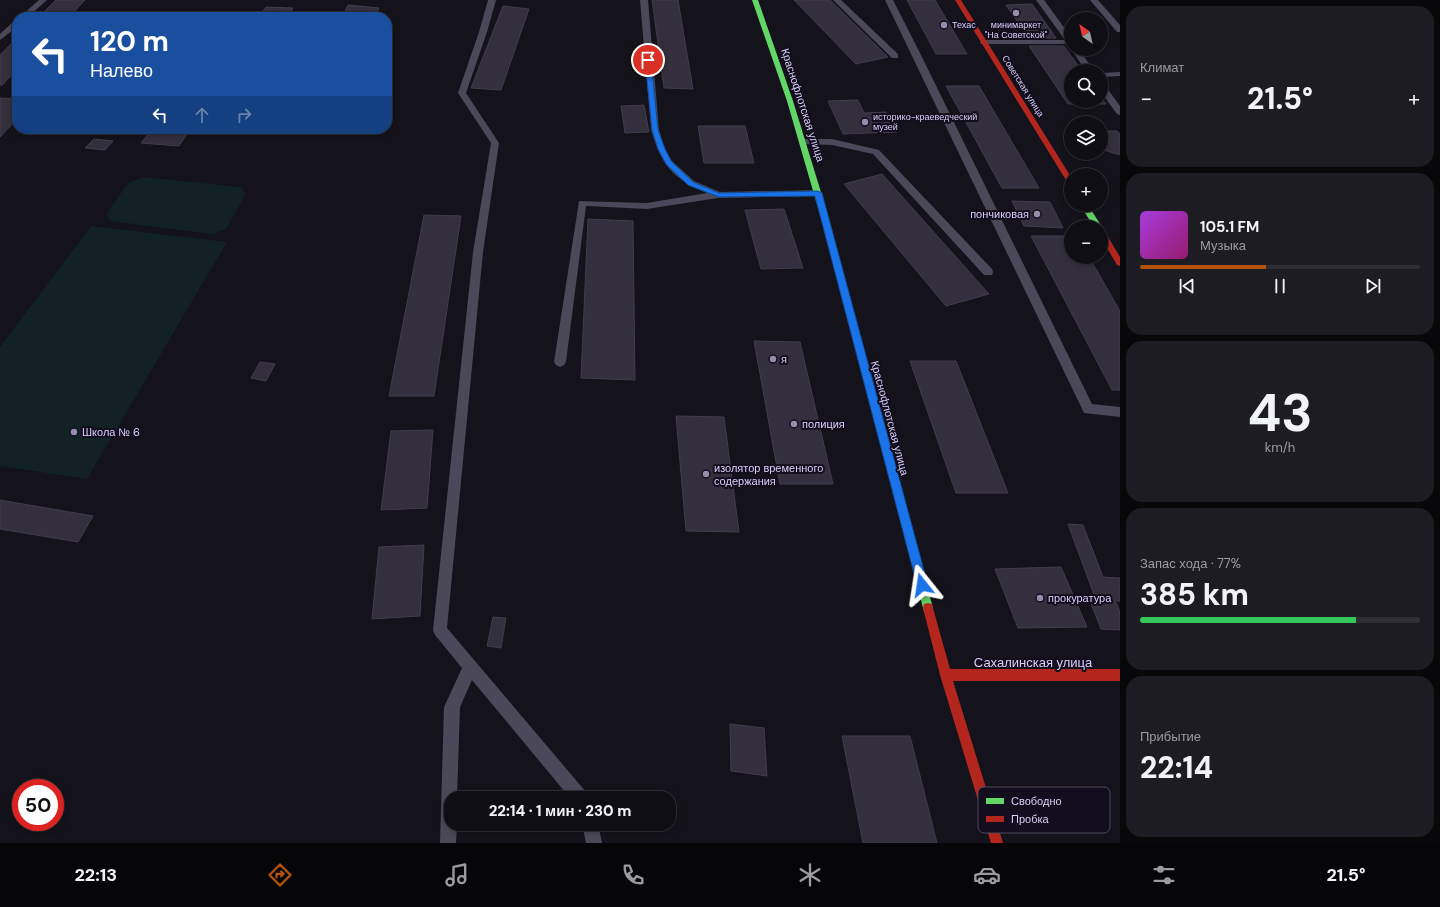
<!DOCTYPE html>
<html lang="ru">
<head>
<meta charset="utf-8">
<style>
	:root { --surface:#0f0e14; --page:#1d1c22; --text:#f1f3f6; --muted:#9b9ca0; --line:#2f2e34; --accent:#b45309 }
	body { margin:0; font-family:"DM Sans",sans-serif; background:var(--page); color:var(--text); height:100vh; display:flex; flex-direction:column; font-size:15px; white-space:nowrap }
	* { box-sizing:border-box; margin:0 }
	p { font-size:13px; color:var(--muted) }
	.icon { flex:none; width:22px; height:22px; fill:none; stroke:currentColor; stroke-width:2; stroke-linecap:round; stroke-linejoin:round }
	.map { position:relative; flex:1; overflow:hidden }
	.panel { display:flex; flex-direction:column; gap:6px; padding:6px; background:#08080b; width:320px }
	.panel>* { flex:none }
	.guide { position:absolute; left:12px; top:12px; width:380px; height:122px; border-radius:16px; box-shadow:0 2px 6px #0003,0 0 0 1px var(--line); background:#1a4fa0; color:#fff; overflow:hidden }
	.needle { width:26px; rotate:326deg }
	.controls { position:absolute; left:1064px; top:12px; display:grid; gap:8px }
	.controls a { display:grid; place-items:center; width:44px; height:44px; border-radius:50%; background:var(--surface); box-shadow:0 2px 6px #0003,0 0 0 1px var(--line); font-size:20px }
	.speed { position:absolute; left:12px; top:779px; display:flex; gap:8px; font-size:20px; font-weight:700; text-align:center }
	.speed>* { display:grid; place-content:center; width:52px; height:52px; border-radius:50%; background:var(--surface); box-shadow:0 2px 6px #0003,0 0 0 1px var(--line); line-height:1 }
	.speed .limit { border:6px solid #d22; background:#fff; color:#111 }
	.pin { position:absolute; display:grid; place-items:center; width:34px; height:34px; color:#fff; margin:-17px; border:2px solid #fff; border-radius:50%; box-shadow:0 1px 4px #0007 }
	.me { position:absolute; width:44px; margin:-22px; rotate:345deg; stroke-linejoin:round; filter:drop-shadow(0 0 3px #0008) }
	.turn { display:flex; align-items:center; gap:14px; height:84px; padding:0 12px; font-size:18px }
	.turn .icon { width:52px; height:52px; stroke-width:2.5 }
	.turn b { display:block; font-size:28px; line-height:34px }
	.lanes { display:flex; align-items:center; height:38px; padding:0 12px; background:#0003; justify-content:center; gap:20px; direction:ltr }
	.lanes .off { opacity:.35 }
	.big { font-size:30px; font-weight:800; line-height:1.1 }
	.panel .tile { flex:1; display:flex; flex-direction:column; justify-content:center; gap:6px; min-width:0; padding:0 14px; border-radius:16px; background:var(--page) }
	.panel .dial { align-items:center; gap:0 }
	.dial b { font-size:52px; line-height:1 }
	.song { display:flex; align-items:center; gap:12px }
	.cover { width:48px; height:48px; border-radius:6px; background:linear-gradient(135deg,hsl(280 70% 55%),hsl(320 70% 35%)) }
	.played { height:4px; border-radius:2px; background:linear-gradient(90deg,var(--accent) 45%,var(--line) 45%) }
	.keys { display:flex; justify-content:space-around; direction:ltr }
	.heat { display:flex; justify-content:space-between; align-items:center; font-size:22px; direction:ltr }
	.charge { height:6px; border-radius:3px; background:linear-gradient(90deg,#34c759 77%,var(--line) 0) }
	.trip { position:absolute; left:444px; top:791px; width:232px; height:40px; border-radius:16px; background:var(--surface); box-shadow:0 2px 6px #0003,0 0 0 1px var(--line); font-weight:800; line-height:40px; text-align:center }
	.dock { display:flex; height:64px; justify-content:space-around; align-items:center; background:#060608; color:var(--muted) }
	.dock .icon { width:28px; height:28px }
	.dock .on { color:var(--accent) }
	.dock b { font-size:18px; color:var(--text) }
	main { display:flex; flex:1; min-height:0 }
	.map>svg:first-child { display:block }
	.green { fill:#122124 }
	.building { fill:#332f3c; stroke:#423c4d }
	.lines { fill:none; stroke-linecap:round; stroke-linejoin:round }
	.lane { fill:#4a4859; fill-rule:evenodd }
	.fast { fill:#63d668; fill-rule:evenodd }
	.jam { fill:#b3261e; fill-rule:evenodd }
	.route { fill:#1a73e8; stroke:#114b97 }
	.poi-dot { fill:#958dac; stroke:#130e1d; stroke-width:1.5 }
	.labels { text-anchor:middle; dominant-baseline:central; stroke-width:4; stroke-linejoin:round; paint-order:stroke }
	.far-poi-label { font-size:9px; fill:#dacffa; stroke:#130e1d; text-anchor:start }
	.far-street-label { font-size:9px; fill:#dacffa; stroke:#130e1d }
	.street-label { font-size:11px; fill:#dacffa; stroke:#130e1d }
	.poi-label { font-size:11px; fill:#dacffa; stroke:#130e1d; text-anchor:start }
	.near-street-label { font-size:13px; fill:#dacffa; stroke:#130e1d }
	.key { fill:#130e1d; stroke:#4f485f; stroke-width:1 }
	.key-label { font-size:11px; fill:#dacffa }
</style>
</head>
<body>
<main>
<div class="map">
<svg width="1120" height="843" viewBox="0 0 1120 843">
	<rect width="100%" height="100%" fill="#14121a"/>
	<path class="green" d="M143,177l97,10 6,7 -20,35 -14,5 -102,-13 -3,-8 21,-30z
		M91,226l136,16 -140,237 -87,-13v-119z"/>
	<path class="building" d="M56,0h29l-16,17h-30z
		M652,0h26l15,89 -29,-1z
		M794,0h36l58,57 -32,7z
		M907,0h28l32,54h-31z
		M1032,4l24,34h-27l-23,-33z
		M348,5l31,3 -5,9h-32z
		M503,6l26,3 -28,81 -30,-2z
		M266,7l27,1 -6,9h-28z
		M17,38v32l-15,15h-2v-30z
		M1029,46h35l18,25h-11v30h30v-4l5,7h-38z
		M946,86h33l60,102h-37z
		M0,98l17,1v20l-17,18z
		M858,100l6,13 22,-1 11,20 -54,2 -15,-33z
		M644,105l5,27 -24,1 -4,-27z
		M698,126h47l9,37h-50z
		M152,129h38l-11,17 -38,-3z
		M1101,131h16l3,3v21l-16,-5 -3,-5z
		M94,139l19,2 -8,9 -20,-2z
		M882,174l107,120 -43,12 -102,-122z
		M1012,201l38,1 13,26 -39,-2z
		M784,209l19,59 -42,1 -16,-59z
		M424,215l37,1 -27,180h-45z
		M588,219l45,2 2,159 -54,-2z
		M1031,236h40v21h18l31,54v79h-8z
		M754,341l46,1 33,142h-53z
		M910,361h46l52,132h-52z
		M260,362l15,2 -9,17 -15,-3z
		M676,416l48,1 15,115 -53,-1z
		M433,430l-6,78 -46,2 10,-79z
		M0,500l93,16 -15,26 -78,-13z
		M1068,524l15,1 20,52 17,1v23l-24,-1z
		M424,545l-4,71 -48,3 7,-72z
		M1061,567l26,60 -69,1 -23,-59z
		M1090,601l26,1 4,10v18l-19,-1z
		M493,617l13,1 -5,30 -14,-2z
		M730,724l34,4 3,48 -36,-5z
		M842,736h68l27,107h-74z"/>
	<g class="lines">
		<path class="lane" d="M39,0h8l-19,17h-8z
			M488,0h8l-9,32 -21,61 33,50 -16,109 -36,376 139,164 2,6h-18l-98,-118 -12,27 -3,91h-6v26h6l-1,19h-16l4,-136 18,-39 -27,-33 -2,-5 40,-378 18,-109 -33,-50 21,-61z
			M640,0h8l11,130 6,19 7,12 22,20 26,11 98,-2 5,3 -5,3 -100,2 -71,11 -61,-3 -20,156 -2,3 -4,2 -4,-2 -2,-3 25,-161 68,2 60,-10c-35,-15 -45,-27 -56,-63z
			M833,0h8l57,54v4h-6z
			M885,0h8l29,57 170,347 28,3v10l-36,-4z
			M1036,0h8l27,37v7h-90l-1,-2 4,-2h81z
			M1090,0h8l22,25v7h-3z
			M14,21h3v6l-17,13v-6z
			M1071,49h8l15,22h-8z
			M1120,72v4l-19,1v-4z
			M1101,84h3l16,22v9l-3,-1 -16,-22z
			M803,139h29l47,11 113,119 1,3 -1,3h-8l-111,-121 -41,-9 -32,-1 -1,-2 1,-2z
			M582,824h16l4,19h-16z"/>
		<path class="fast" d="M752,0h6l35,101 35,114 -1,2 -3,1 -4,-3 -33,-114z
			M1080,205h8l14,22 -1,1v-1h-7z
			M872,391l3,1 1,3 57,213 -1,4 -4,1 -4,-1 -1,-4 -55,-213 1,-3z"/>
		<path class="jam" d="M955,0h6l110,177v8h-2z
			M824,212l4,3 48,180 -1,3h-6l-1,-3 -48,-180z
			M1101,229l3,1 16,27v9l-3,-1 -16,-27z
			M928,603l4,1 1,4 17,61h170v12h-167l50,162h-12l-51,-168 -17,-67 1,-4z"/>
	</g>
	<path class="route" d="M648,58l3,2 7,70 7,19 6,12 22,21 26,11 99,-2 4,2 106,392 -2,3 -4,2 -3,-2 -2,-3 -102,-389 -96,1 -31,-12 -22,-21 -8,-15 -6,-19 -7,-70z"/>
	<g class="poi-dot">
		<circle cx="1016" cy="13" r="4"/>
		<circle cx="944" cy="25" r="4"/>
		<circle cx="865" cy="122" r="4"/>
		<circle cx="1037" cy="214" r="4"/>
		<circle cx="773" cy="359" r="4"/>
		<circle cx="794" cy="424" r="4"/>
		<circle cx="74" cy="432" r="4"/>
		<circle cx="706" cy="474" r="4"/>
		<circle cx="1040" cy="598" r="4"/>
	</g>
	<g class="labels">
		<g class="far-poi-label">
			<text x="952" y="25">Техас</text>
			<text x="1016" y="25" text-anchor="middle">минимаркет<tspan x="1016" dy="10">"На Советской"</tspan></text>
			<text x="873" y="117">историко-краеведческий<tspan x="873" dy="10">музей</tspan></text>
		</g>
		<g class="far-street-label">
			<text transform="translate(1023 86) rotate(58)">Советская улица</text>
		</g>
		<g class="street-label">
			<text transform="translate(803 105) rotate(72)">Краснофлотская улица</text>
			<text transform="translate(890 418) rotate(75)">Краснофлотская улица</text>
		</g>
		<g class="poi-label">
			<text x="1029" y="214" text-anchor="end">пончиковая</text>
			<text x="781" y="359">я</text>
			<text x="802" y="424">полиция</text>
			<text x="82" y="432">Школа № 6</text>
			<text x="714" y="468">изолятор временного<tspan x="714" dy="13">содержания</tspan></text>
			<text x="1048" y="598">прокуратура</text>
		</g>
		<g class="near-street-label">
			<text x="1033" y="662">Сахалинская улица</text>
		</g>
	</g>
	<rect x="978" y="787" width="132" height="46" rx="6" class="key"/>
	<rect x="986" y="798" width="18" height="6" fill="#63d668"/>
	<rect x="986" y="816" width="18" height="6" fill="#b3261e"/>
	<g class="key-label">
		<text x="1011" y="805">Свободно</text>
		<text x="1011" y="823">Пробка</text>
	</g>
</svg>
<div class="controls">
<a><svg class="needle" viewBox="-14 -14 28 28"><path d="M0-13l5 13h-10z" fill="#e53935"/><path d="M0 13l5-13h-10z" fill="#9b9ca0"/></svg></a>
<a><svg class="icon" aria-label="search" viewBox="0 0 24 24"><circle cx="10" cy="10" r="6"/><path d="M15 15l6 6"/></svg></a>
<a><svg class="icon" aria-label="layers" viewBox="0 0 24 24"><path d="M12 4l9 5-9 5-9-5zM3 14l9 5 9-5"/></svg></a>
<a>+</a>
<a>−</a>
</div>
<div class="speed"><div class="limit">50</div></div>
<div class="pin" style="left:648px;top:60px;background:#d93025"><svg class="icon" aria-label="arrive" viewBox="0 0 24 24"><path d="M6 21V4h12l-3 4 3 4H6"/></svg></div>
<svg class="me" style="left:922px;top:585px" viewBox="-20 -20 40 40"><path d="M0-17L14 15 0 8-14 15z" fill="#1a73e8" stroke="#fff" stroke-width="4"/></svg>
<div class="trip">22:14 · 1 мин · 230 m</div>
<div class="guide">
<div class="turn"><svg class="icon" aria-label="left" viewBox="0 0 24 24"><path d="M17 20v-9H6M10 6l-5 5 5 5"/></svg><div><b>120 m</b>Налево</div></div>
<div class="lanes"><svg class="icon" aria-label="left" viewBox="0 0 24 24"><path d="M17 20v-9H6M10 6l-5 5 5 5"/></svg><svg class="icon off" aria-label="ahead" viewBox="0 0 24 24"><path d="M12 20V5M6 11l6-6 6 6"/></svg><svg class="icon off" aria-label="right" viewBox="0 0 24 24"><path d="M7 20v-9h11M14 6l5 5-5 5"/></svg></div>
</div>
</div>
<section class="panel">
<div class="tile"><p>Климат</p>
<div class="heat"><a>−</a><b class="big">21.5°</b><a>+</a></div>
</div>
<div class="tile">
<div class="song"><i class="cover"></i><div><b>105.1 FM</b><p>Музыка</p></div></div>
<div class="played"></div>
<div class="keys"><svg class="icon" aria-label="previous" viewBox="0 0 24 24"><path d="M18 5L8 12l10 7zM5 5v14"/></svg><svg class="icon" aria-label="pause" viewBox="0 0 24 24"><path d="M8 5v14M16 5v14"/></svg><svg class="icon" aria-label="next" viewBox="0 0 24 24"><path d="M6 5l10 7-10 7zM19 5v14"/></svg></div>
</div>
<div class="tile dial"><b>43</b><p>km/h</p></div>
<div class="tile"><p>Запас хода · 77%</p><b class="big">385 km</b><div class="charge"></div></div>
<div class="tile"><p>Прибытие</p><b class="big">22:14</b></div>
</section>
</main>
<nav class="dock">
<b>22:13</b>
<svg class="icon on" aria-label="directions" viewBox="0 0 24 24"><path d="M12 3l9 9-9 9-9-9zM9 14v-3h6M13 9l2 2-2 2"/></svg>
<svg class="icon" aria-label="music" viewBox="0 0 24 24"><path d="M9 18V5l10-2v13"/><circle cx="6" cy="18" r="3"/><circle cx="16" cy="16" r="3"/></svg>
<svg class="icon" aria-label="phone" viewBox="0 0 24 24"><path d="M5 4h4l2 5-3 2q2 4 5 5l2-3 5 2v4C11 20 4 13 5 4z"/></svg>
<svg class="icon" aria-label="climate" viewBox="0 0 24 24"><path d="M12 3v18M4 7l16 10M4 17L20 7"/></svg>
<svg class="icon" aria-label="car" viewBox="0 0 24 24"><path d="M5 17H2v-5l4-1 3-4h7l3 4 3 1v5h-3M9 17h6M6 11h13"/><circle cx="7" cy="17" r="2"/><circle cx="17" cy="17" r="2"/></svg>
<svg class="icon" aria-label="filters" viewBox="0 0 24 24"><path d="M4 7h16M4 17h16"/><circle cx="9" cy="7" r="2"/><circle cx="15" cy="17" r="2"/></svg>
<b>21.5°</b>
</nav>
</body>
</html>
